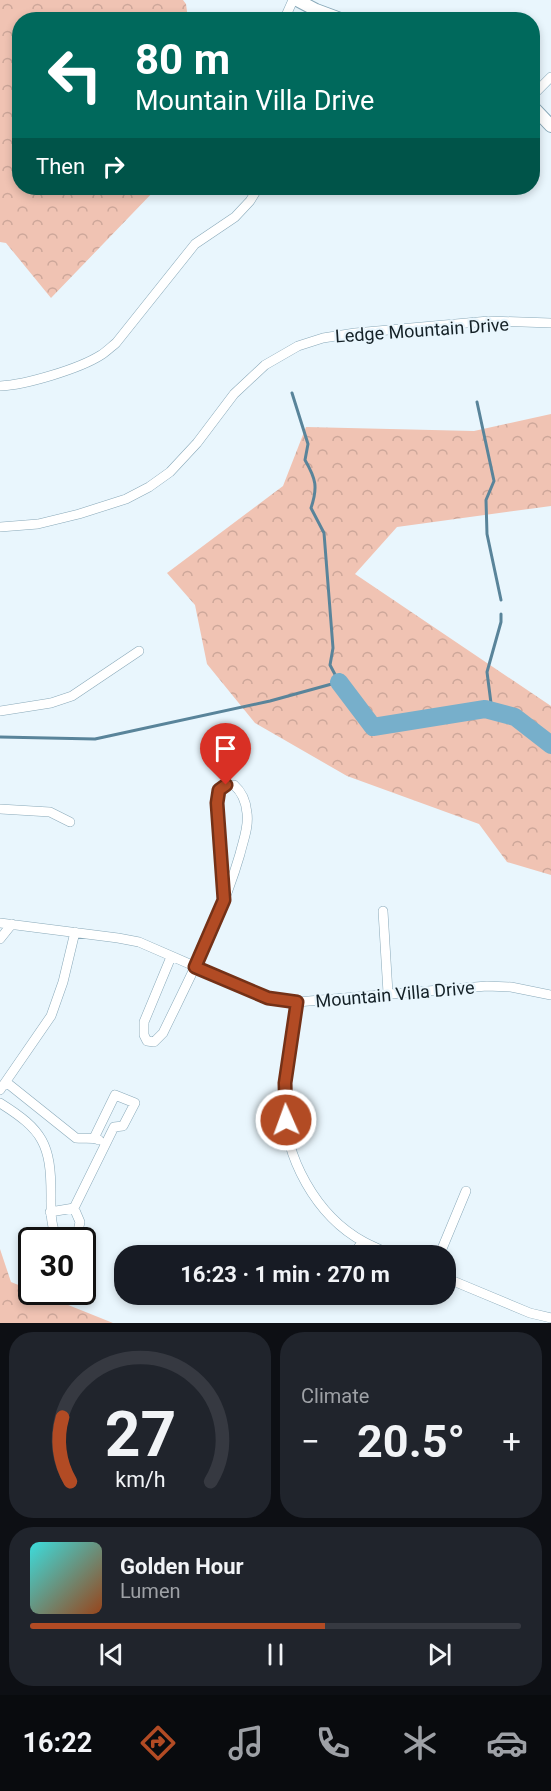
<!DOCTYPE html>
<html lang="en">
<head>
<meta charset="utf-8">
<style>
	:root { --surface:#171b24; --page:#20242c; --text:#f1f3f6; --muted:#9ea1a6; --line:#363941; --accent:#b24b24 }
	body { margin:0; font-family:Roboto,sans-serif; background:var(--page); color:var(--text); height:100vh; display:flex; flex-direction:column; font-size:22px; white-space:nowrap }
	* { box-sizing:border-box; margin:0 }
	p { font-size:20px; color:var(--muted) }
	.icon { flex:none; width:33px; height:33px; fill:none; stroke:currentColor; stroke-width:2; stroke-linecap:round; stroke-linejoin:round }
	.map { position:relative; height:1323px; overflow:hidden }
	.drawer { display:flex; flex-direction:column; gap:9px; padding:9px; background:#0d0f14; flex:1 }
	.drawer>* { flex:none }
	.top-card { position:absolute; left:12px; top:12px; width:528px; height:183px; border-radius:24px; box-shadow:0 3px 9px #0003; background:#00695c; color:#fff; overflow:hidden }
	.speed { position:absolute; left:18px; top:1227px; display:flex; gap:12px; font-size:30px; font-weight:700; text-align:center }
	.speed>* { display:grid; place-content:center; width:78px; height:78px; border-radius:50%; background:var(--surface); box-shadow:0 3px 9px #0003; line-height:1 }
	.speed .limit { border:3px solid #111; border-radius:9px; background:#fff; color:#111 }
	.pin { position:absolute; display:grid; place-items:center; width:51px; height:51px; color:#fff; margin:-62px -26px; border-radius:50% 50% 50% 0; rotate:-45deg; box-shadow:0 0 6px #0007 }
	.pin .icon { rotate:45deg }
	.me { position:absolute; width:66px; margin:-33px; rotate:358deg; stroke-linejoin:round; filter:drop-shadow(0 0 4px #0008) }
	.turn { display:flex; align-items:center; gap:21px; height:126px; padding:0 24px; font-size:27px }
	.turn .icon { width:78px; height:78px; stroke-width:2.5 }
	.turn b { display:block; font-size:42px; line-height:51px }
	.then { display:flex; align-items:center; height:57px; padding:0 24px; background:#0003; gap:12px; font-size:22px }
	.big { font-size:45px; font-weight:700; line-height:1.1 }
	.drawer .tile { flex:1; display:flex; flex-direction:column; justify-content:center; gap:9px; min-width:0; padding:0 21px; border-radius:24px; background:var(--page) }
	.drawer .dial { align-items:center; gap:0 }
	.dial svg { height:156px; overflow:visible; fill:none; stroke:var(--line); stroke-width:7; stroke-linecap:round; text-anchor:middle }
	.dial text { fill:var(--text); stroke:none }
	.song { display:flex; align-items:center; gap:18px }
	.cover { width:72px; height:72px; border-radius:9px; background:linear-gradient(135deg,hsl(180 70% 55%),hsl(20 70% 35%)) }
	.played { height:6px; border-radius:3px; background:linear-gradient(90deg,var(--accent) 60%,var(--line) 60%) }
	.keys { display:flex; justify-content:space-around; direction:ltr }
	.heat { display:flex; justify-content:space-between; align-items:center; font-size:33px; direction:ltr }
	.drawer .tiles { flex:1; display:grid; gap:9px; grid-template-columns:1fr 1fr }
	.tile:last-child { grid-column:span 2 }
	.trip { position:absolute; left:114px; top:1245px; width:342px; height:60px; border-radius:24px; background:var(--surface); box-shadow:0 3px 9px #0003; font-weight:700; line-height:60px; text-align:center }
	.tabs { display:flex; height:96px; justify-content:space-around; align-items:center; background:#090b0e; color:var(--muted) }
	.tabs .icon { width:42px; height:42px }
	.tabs .active { color:var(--accent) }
	.tabs b { font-size:27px; color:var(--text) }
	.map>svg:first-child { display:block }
	.forest { fill:url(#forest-crowns) }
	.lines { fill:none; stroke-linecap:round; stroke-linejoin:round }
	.stream { stroke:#59849a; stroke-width:3 }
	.river { stroke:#77afcb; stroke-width:18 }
	.minor-casing { stroke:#89a9b9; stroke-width:10 }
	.tertiary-casing { stroke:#89a9b9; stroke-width:14 }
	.minor { stroke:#fff; stroke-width:9 }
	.tertiary { stroke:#fff; stroke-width:12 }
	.route-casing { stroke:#743117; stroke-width:15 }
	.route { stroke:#b24b24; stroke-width:10 }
	.labels { text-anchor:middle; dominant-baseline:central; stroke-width:4.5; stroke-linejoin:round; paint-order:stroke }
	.street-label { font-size:18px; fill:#142127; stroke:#e9f6fd }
</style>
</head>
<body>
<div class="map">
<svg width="551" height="1323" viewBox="0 0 551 1323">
	<defs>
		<pattern id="forest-crowns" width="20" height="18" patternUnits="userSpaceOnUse" patternTransform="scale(1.5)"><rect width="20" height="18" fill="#f0c3b3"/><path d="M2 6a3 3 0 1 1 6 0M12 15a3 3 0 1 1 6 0" fill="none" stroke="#cda79a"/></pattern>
	</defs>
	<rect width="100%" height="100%" fill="#e9f6fd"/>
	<path class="forest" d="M0,0h183l3,4 2,15 -168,1v168h137l-106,110 -45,-55 -6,-1z
		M551,414v92l-154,21 -42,47 196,132v169l-44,-13 -28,-38 -132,-48 -92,-53 -48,-59 -12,-59 -28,-32 116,-87 23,-59 168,4z
		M0,1249l11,33 102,41h-113z"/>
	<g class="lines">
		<path class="stream" d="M477,402l17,79 -8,19 1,34 14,66
			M492,711l-5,-39 14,-50v-8
			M0,737l95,2 175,-38 69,-19 -9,-17 3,-17 -9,-115 -13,-25c7,-21 5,-29 -6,-48l3,-16 -16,-51"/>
		<path class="river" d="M339,682l34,45 112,-18 30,8 36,28"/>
		<g class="minor-casing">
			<path id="minor" d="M284,20l9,-20
				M532,96l19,-19
				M0,386c25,-1 79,-17 101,-31 5,-3 10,-8 15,-12l79,-99 40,-27 15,-16 8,-13
				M0,527l38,-3 41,-10 47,-15 23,-12 21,-15 27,-29 37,-49 31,-29 33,-19 25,-8 32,-5 134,-12 62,2
				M0,711l51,-8 21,-7 67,-45
				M0,809l50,3 20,10
				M383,911l5,82
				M0,923l118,15 21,4 129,56 29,4 190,-16 24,1 40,8
				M0,939l12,-15
				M171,957l-27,65v13l3,6 7,1 9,-9c28,-58 59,-117 77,-179 3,-13 9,-27 7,-41 -1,-11 -5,-21 -13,-28h-8l-7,5 -2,13 7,97
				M297,1002c-5,34 -13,68 -13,101 0,54 32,113 80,139 9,5 20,9 30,14
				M6,1082l70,56c8,1 16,-1 23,2
				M0,1090l51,-74 12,-34 12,-50
				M0,1103c43,27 51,41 51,92 0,16 -1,30 7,45
				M50,1212l24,-4
				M76,1240l4,-18 -6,-14 40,-81 9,-1 12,-23 -20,-8 -21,43
				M351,1256l12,-14
				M439,1256l27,-65
				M446,1278l84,35 21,5
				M232,1294l37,6 29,-6"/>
		</g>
		<g class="tertiary-casing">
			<path id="tertiary" d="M297,0l19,10 27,10
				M532,106l19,20"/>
		</g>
		<use href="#minor" class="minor"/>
		<use href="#tertiary" class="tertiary"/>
	</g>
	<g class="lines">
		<g class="route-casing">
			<path id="route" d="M226,785l-7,5 -2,13 7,97 -29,67 73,31 29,4 -12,81 1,37"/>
		</g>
		<use href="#route" class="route"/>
	</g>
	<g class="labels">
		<g class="street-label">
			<text transform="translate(422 330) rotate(-4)">Ledge Mountain Drive</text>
			<text transform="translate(395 994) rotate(-5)">Mountain Villa Drive</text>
		</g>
	</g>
</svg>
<div class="speed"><div class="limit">30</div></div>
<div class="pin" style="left:226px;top:785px;background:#d93025"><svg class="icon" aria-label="arrive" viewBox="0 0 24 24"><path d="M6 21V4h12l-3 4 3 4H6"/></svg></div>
<svg class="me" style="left:286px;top:1120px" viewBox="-20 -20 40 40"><circle r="17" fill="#b24b24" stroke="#fff" stroke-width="3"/><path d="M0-11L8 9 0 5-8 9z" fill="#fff"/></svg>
<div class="trip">16:23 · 1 min · 270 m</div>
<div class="top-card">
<div class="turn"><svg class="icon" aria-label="left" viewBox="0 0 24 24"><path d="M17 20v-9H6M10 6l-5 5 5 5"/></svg><div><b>80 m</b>Mountain Villa Drive</div></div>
<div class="then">Then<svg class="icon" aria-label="right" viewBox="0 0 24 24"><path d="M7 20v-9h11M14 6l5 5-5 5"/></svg></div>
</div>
</div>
<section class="drawer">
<div class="tiles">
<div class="tile dial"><svg viewBox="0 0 100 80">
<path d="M14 69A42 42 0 1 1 86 69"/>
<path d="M14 69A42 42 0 0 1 10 36" stroke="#b24b24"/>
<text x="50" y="56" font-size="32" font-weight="700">27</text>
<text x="50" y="72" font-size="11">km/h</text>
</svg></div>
<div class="tile"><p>Climate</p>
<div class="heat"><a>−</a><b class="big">20.5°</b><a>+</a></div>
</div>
<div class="tile">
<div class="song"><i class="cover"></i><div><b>Golden Hour</b><p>Lumen</p></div></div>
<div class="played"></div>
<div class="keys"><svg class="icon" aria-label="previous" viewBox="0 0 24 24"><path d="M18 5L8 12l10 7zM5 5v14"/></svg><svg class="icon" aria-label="pause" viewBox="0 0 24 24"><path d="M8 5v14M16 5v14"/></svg><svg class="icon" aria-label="next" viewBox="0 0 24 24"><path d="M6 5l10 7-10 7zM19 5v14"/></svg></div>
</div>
</div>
</section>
<nav class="tabs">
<b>16:22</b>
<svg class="icon active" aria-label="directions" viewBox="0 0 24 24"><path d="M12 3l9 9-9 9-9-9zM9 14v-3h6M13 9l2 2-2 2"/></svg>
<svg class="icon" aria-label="music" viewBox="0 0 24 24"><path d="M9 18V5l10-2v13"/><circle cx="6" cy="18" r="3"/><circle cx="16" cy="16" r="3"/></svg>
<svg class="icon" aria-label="phone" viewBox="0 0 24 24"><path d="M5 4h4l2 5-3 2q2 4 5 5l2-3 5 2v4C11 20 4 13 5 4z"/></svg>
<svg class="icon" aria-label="climate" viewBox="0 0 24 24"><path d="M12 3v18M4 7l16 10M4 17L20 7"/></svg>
<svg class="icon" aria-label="car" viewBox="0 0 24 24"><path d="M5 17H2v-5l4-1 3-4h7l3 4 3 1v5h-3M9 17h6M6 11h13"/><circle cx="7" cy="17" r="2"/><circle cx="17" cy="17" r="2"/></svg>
</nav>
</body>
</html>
